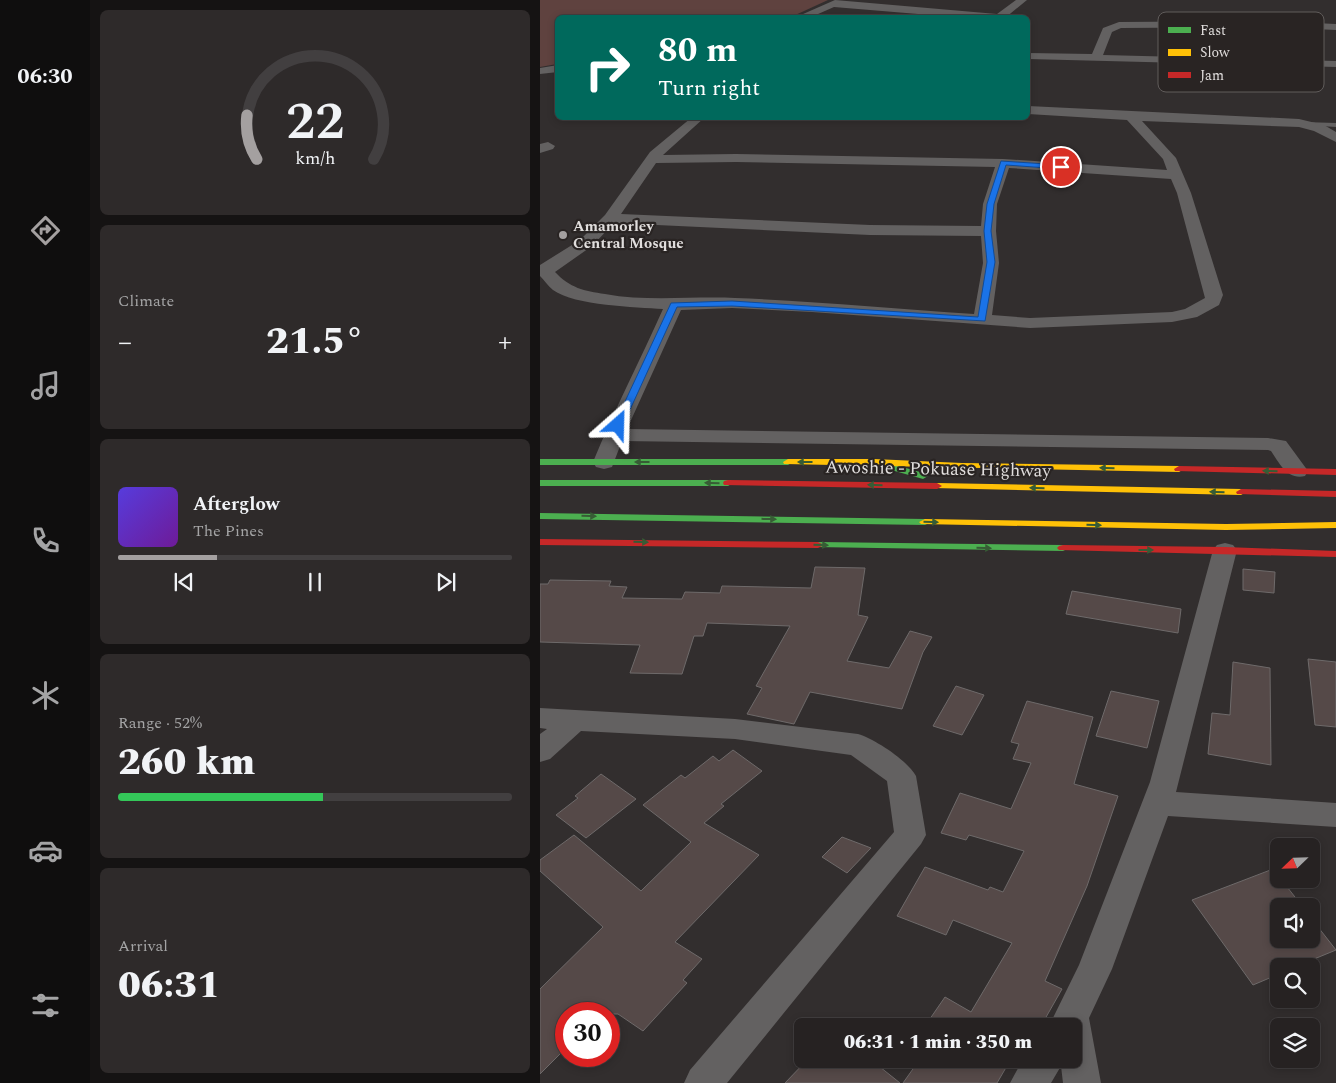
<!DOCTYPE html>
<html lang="en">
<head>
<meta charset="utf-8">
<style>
	:root { --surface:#262222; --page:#2e2a2a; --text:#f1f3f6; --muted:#a4a4a5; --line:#423f40; --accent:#a4a0a0 }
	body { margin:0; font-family:Spectral,serif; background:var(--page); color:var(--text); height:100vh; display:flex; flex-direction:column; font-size:19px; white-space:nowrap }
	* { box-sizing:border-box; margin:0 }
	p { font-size:16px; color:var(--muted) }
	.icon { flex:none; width:28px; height:28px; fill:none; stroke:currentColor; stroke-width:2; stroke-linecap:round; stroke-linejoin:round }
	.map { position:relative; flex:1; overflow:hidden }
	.sheet { display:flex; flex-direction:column; gap:10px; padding:10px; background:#151313; width:450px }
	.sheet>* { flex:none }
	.top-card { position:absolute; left:15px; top:15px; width:475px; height:105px; border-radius:8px; box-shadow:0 2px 8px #0003,0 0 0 1px var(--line); background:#00695c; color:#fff; overflow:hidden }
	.needle { width:32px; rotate:247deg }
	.tools { position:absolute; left:730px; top:838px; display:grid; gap:10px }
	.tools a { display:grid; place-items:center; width:50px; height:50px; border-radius:8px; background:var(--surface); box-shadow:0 2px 8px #0003,0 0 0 1px var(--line); font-size:25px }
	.speed { position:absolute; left:15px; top:1002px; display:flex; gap:10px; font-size:25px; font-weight:700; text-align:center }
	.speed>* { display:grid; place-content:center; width:65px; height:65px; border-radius:50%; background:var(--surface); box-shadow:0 2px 8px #0003,0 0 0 1px var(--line); line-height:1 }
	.speed .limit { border:8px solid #d22; background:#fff; color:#111 }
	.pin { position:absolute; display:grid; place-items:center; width:42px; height:42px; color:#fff; margin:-21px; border:2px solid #fff; border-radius:50%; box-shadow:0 1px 5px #0007 }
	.me { position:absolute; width:55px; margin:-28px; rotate:25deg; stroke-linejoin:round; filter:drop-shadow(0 0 4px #0008) }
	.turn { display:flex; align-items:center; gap:18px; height:105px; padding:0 20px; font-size:22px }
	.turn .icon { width:65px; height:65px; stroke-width:2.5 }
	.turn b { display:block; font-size:35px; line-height:42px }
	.big { font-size:38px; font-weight:800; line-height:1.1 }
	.sheet .card { flex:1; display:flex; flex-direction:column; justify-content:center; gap:8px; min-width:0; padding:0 18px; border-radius:8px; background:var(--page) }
	.sheet .dial { align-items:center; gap:0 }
	.dial svg { height:130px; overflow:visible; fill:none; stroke:var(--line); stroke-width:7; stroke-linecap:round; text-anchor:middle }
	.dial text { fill:var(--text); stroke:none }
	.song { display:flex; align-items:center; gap:15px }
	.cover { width:60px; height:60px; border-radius:8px; background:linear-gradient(135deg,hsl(250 70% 55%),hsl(280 70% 35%)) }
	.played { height:5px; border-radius:2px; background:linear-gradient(90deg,var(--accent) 25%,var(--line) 25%) }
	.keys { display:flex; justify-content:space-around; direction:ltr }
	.heat { display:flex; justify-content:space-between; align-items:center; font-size:28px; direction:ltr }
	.charge { height:8px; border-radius:4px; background:linear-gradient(90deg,#34c759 52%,var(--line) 0) }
	.trip { position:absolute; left:254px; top:1018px; width:288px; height:50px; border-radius:8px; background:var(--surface); box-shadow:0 2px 8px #0003,0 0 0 1px var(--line); font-weight:800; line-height:50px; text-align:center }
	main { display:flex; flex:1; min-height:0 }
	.tabs { display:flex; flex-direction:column; width:90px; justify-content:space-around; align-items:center; background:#0f0e0e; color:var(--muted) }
	.tabs .icon { width:35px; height:35px }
	.tabs .selected { color:var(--accent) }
	.tabs b { font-size:22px; color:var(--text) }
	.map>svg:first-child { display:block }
	.green { fill:#5f423f }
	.building { fill:#554948; stroke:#6e6a6a }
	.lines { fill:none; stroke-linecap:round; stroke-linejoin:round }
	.lane { fill:#636161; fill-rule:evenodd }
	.street { fill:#636161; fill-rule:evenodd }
	.fast { fill:#4caf50; fill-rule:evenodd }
	.slow { fill:#ffc107; fill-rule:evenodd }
	.jam { fill:#c62828; fill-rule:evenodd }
	.oneway { fill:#375c35 }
	.route { fill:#1a73e8; stroke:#114b97 }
	.poi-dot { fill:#a4a0a0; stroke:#292423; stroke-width:2 }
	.labels { text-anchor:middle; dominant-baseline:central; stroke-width:4.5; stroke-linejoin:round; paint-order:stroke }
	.far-poi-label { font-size:15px; font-weight:bold; fill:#e1dedd; stroke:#292423; text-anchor:start }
	.street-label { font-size:18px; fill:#e1dedd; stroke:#292423 }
	.key { fill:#292423; stroke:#605c5b; stroke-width:1 }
	.key-label { font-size:14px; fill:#e1dedd }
</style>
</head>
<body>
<main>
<nav class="tabs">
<b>06:30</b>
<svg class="icon selected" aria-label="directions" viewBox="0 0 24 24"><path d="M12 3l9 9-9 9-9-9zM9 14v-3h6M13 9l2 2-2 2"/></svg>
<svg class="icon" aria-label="music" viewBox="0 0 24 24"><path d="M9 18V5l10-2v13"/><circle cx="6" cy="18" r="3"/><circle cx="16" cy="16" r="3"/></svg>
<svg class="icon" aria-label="phone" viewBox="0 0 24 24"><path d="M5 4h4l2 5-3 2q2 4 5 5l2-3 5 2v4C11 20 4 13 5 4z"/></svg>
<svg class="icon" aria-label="climate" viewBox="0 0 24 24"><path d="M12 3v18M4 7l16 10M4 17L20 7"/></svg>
<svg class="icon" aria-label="car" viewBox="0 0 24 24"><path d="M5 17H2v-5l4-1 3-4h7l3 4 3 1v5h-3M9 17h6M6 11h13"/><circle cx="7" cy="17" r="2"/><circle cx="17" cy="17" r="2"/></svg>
<svg class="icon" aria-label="filters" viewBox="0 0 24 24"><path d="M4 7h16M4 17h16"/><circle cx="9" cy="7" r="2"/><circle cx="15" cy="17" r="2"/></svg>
</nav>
<section class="sheet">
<div class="card dial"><svg viewBox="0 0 100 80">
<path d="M14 69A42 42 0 1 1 86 69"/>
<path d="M14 69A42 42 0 0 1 8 42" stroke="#a4a0a0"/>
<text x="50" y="56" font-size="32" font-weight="700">22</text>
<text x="50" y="72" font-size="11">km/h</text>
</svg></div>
<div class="card"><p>Climate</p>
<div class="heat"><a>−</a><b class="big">21.5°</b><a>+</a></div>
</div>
<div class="card">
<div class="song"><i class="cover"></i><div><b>Afterglow</b><p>The Pines</p></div></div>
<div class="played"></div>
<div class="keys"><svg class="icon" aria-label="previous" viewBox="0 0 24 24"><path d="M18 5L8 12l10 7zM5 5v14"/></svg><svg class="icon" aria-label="pause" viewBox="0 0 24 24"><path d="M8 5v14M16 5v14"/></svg><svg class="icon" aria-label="next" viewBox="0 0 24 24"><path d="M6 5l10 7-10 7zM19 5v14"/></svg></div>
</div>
<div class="card"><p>Range · 52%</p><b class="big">260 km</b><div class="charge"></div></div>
<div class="card"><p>Arrival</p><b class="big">06:31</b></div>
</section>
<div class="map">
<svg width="796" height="1083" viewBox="0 0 796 1083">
	<rect width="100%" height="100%" fill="#322e2e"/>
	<path class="green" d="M0,0h288l-37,17 -233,1 -1,46 -17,3z"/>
	<path class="building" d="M275,567l50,1 -7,47 10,2 -21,44 42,7 21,-37 22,6 -9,15 -21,57 -92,-17 -16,32 -47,-10 15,-26 -6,-2 34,-60 -83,-3 -4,13h-9l-12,38 -52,-1 10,-28 -100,-3v-58h8l2,-4 61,1 -2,5 18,1 -5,11 60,1 3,-7 35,1 2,-7 89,2z
		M703,569l32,3 -1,21 -31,-3z
		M532,591l109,18 -3,24 -112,-19z
		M768,659l28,3v65l-21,-2z
		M693,662l37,6 1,97 -63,-11 4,-41 18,2z
		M416,686l28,9 -22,40 -29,-9z
		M571,691l48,10 -12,47 -51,-12z
		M487,701l66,16 -19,67 44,12 -31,90 -42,95 17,8 -21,37h-116l20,-29 26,15 41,-69 -59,-23 -7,15 -49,-19 28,-49 63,23 2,-3 13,5 21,-41 -55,-16 -3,5 -25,-7 19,-40 51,16 20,-46 -18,-4 6,-15 -8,-2z
		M193,750l29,21 -41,33 3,2 -20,17 55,32 -84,87 27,17 -19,21 4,3 -44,48 -25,-17h-52v34l-26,26v-85l63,-62 -63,-56v-11l34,-25 67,56 50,-49 -48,-37 38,-30 4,3 28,-22 6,5z
		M61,774l35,25 -50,39 -30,-23 22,-17 -3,-2z
		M302,837l29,11 -24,25 -25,-16z
		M733,869l29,37h-23v33h32v-21l25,32 -39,16h-18v8l-26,11 -61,-85z
		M268,1059h62l30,24h-115z
		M380,1059h91l-14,24h-94z"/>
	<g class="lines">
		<path class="lane" d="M763,122l33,1v4l-31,-2 -3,-2z"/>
		<path class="street" d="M295,0l162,14 19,-14h11l-22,18h-39l-132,-11 -25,11h-15z
			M729,21l67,3v6l-67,-3 -148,1 -9,4 -9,23 233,6v6l-308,-8v-6l64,1 11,-26 16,-6z
			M18,65v7l-18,2v-6z
			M488,106l271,13 25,6 12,7v10l-22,-11 -15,-4 -157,-6 34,37 15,35 32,102 -4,10 -22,12 -25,5 -142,6 -218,-16 -80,-4 -51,2 -54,119 641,9 18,3 22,30 -3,5c-18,4 -25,-12 -34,-25l-3,-1 -646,-9 -10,26 -8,2 -8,-2 -3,-5c21,-52 47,-101 70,-153 -27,-2 -88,-3 -110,-19 -5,-4 -9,-10 -13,-14v-11l40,-25 25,-25 45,-63 41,-34h13l-41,37 73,-1 267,5 164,11 -4,-11 -36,-39 -99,-6zM196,162l259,5 -12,37 -2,22 -111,-1 -249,-11 35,-51zM469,168l162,11 6,14 28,105 -20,11 -13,3 -142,6 -38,-3 7,-52 -3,-32 1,-27zM74,223l256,12 111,1 2,27 -9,51c-80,-5 -159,-13 -239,-16 -43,-2 -87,4 -130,-4 -21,-3 -35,-6 -50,-22l37,-26z
			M8,142l7,4 -2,3 -13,4v-9z
			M685,543l8,2 4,5 -61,242 160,11v24l-168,-11 -56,153 -23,49 12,65h-38l-2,-17 -10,17h-41l13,-24h49v-33h-23l30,-61 71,-183 63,-232 4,-5z
			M0,708l195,11 123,15c17,5 50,27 58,42l10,59 -5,9 -194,239h-43l6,-13 204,-238 -7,-51 -36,-26 -116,-16 -154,-8 -31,28 -10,3v-28l7,-5 -7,-1z"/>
		<path class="fast" d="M0,459h248l5,3 -5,3h-248z
			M334,459l53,15 1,2 -5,3 -53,-15 -1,-2 1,-2z
			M0,480h188l5,3 -5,3h-188z
			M0,513l385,6 6,3 -6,3 -385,-6z
			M278,542l245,3 6,3 -6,3 -249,-4 -2,-2z"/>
		<path class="slow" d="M248,459h86l88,4 217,3 5,3 -5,3 -395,-8 -1,-2z
			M397,483l304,6 5,3 -5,3 -308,-7 -1,-2z
			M385,519l301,5 110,-2v6l-110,2 -305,-6 -2,-2z"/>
		<path class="jam" d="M639,466l157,3v6l-161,-4 -1,-2z
			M188,480l209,3 5,3 -5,3 -213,-4 -1,-2 1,-2z
			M701,489l95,2v6l-99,-3 -1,-2z
			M0,539l278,3 6,3 -6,3 -278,-3z
			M523,545l162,2 111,4v6l-277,-7 -2,-2 2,-2z"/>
	</g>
	<defs><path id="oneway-solid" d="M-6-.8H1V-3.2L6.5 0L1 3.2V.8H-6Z" transform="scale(1.25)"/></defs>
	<g class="oneway">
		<use href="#oneway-solid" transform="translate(102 462) rotate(-180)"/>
		<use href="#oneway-solid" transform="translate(265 462) rotate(-180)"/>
		<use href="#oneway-solid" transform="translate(567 468) rotate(-179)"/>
		<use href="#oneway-solid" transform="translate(730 471) rotate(-179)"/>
		<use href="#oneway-solid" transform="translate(172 483) rotate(-179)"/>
		<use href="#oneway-solid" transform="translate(335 485) rotate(-179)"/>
		<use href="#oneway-solid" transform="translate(497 488) rotate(-179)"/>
		<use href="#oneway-solid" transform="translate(677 492) rotate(-179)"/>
		<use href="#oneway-solid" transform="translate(49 516) rotate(1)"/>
		<use href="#oneway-solid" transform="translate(229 519) rotate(1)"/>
		<use href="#oneway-solid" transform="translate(391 522) rotate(1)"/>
		<use href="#oneway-solid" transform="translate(554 525) rotate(1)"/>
		<use href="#oneway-solid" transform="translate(101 542) rotate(1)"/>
		<use href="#oneway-solid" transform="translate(281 545) rotate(1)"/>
		<use href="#oneway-solid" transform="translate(444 548) rotate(1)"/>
		<use href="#oneway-solid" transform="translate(606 550)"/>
	</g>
	<path class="route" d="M461,161l60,4 3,2 -3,2 -55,-4 -12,39 -3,27 4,31 -10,59 -253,-15 -55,1 -54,118 -5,3 -4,-3 57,-122 61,-2 246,16 9,-55 -3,-31 3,-27z"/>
	<circle class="poi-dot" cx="23" cy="235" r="5"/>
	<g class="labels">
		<g class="far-poi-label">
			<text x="33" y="226">Amamorley<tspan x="33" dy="17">Central Mosque</tspan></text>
		</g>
		<g class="street-label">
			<text transform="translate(398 469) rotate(1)">Awoshie - Pokuase Highway</text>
		</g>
	</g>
	<rect x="618" y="12" width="166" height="80" rx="8" class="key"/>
	<rect x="628" y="27" width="23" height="6" fill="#4caf50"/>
	<rect x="628" y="49" width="23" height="7" fill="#ffc107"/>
	<rect x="628" y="72" width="23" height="6" fill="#c62828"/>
	<g class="key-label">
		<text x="660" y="35">Fast</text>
		<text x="660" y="57">Slow</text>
		<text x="660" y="80">Jam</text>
	</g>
</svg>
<div class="tools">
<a><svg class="needle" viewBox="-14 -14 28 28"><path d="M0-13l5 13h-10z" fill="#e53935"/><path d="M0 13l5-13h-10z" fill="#a4a4a5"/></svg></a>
<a><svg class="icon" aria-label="sound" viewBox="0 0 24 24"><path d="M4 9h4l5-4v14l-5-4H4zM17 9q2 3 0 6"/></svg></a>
<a><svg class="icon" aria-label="search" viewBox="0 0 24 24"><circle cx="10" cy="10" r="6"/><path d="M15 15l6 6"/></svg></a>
<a><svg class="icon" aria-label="layers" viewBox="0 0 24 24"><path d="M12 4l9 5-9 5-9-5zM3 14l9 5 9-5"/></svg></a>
</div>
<div class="speed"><div class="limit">30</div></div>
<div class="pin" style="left:521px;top:167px;background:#d93025"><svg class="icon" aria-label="arrive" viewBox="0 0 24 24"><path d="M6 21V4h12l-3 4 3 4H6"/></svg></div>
<svg class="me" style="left:78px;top:425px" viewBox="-20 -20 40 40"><path d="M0-17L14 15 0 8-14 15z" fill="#1a73e8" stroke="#fff" stroke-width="4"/></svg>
<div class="trip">06:31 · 1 min · 350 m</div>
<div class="top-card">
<div class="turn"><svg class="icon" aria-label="right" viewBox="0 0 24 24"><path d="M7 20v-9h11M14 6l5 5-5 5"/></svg><div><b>80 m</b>Turn right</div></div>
</div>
</div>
</main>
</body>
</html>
